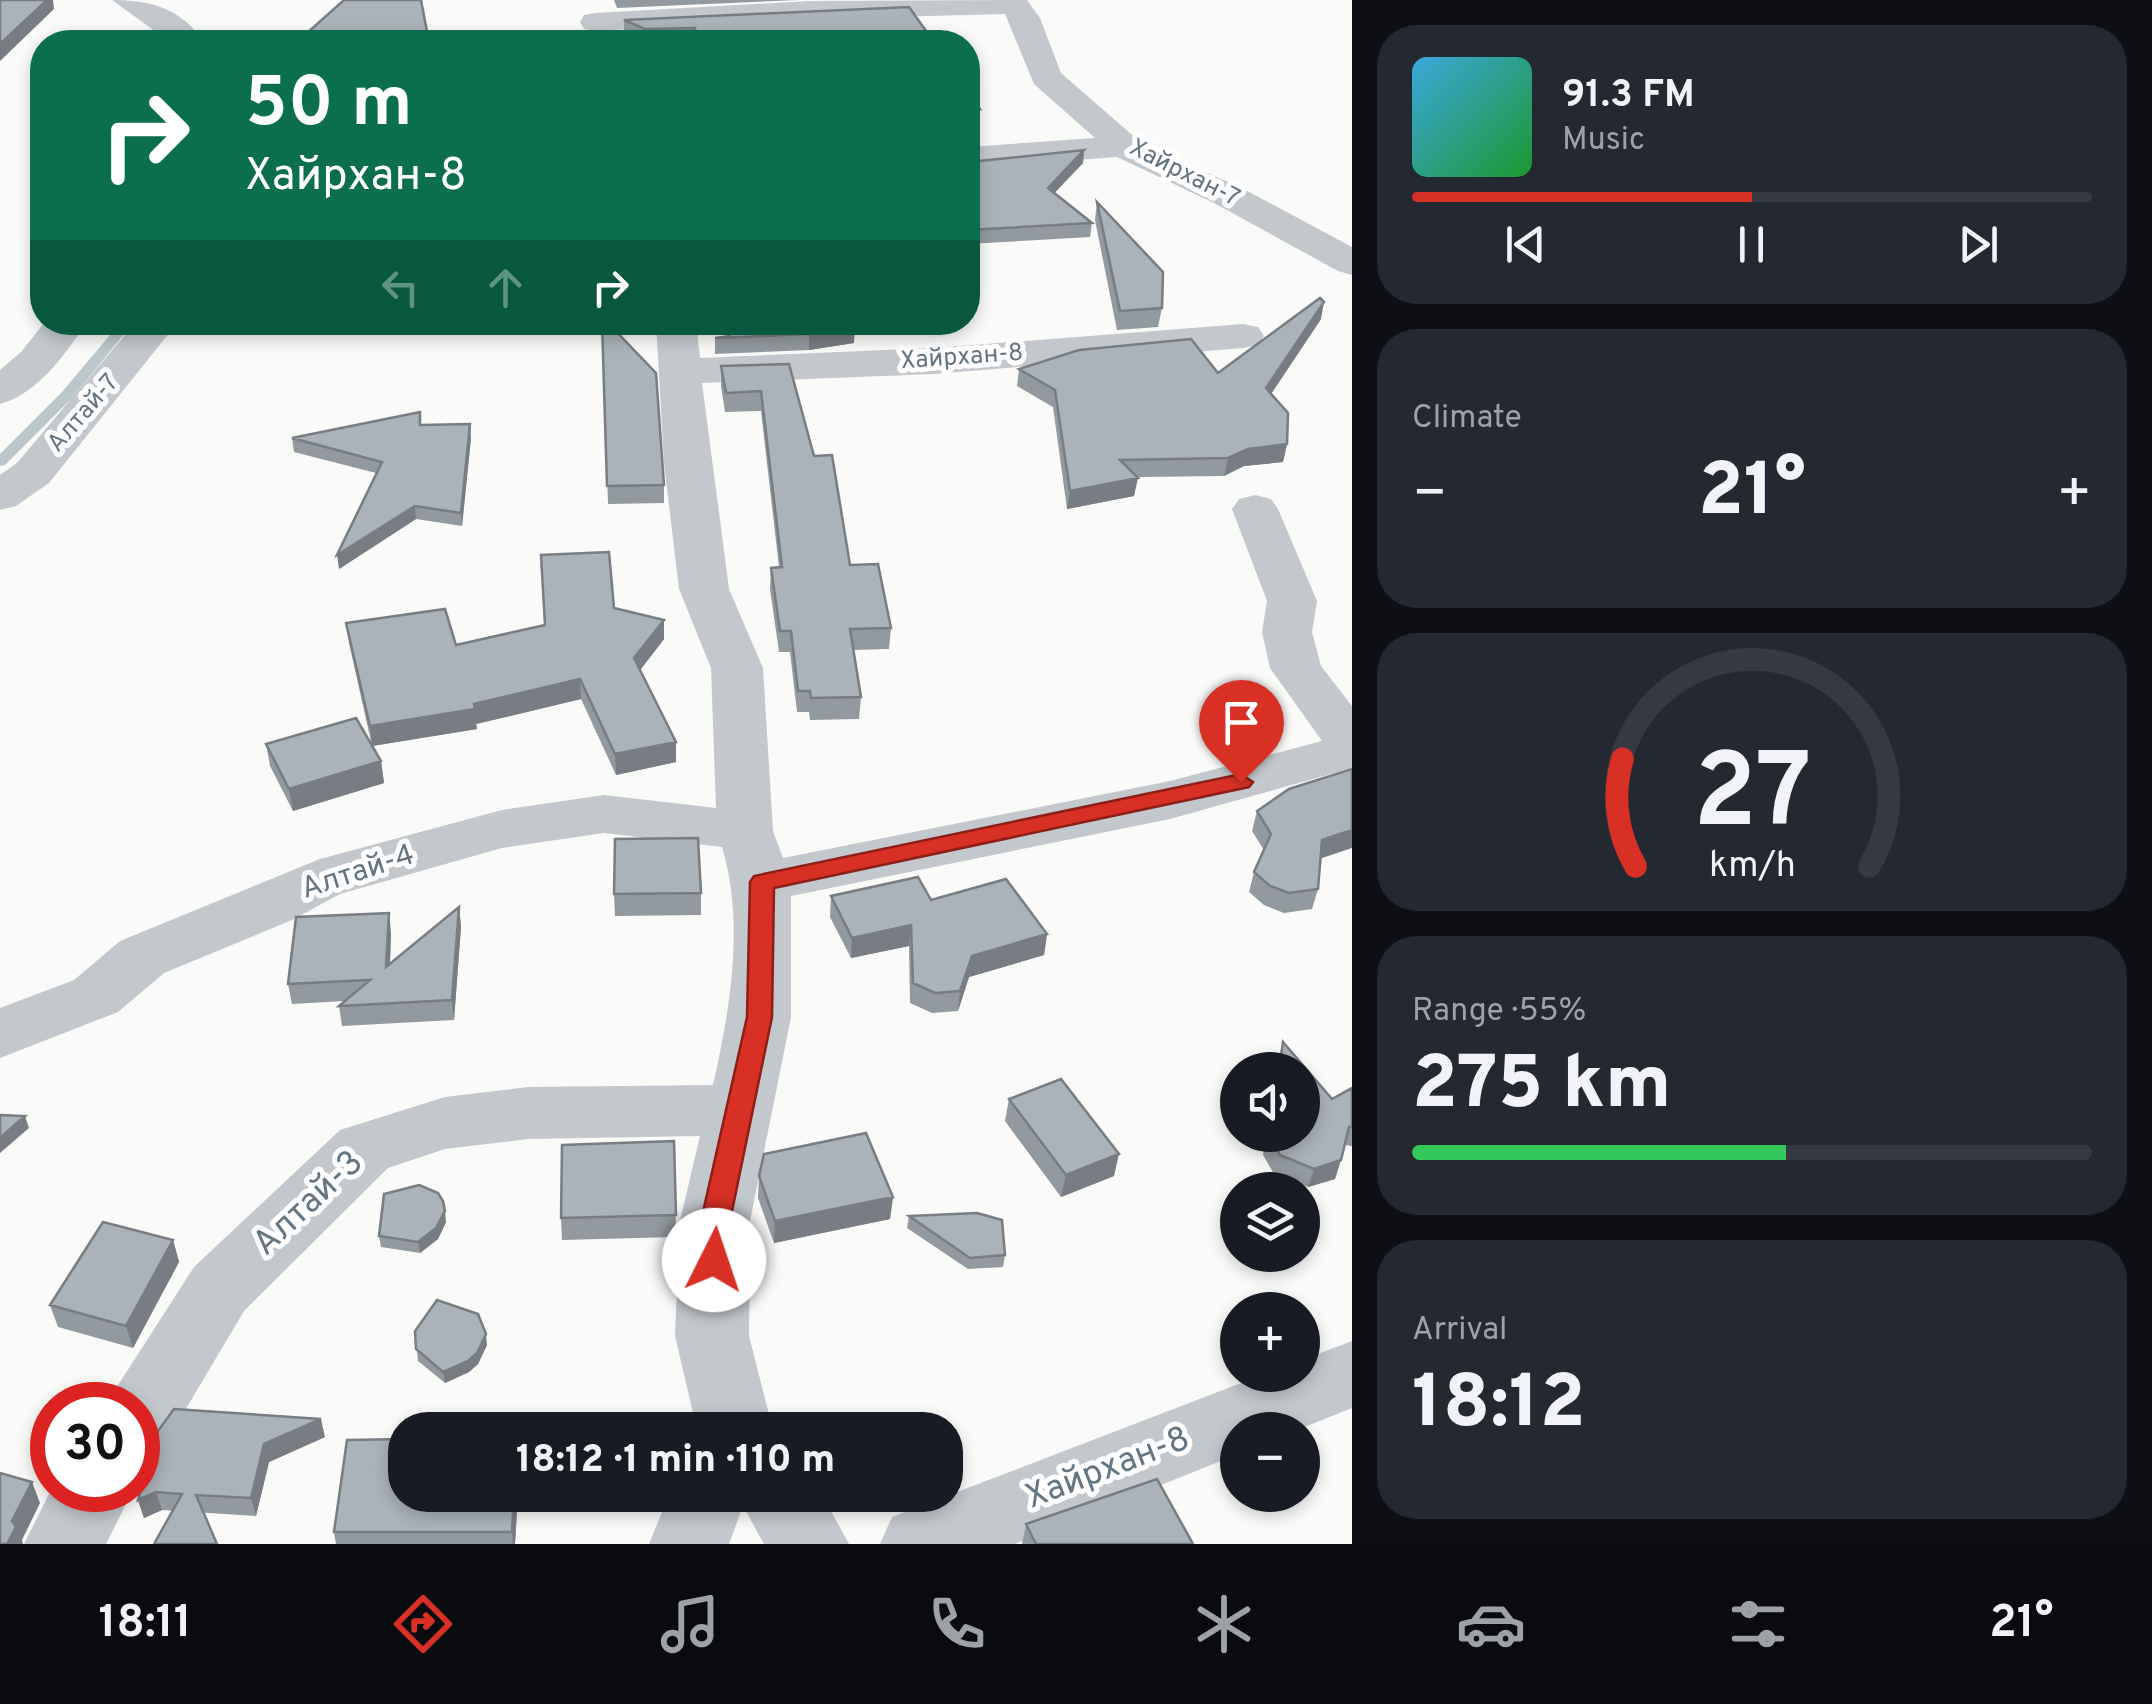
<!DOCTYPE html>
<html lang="en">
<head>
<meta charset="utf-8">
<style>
	:root { --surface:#171b24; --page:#242831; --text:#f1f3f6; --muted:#9ea1a6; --line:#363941; --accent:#d93025 }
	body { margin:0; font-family:Overpass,sans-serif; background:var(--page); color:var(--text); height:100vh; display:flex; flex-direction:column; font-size:38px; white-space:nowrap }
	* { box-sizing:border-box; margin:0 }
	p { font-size:32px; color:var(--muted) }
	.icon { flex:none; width:55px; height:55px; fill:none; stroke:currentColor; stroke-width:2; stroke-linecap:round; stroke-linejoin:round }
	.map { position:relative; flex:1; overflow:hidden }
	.sheet { display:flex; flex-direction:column; gap:25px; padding:25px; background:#0d0f14; width:800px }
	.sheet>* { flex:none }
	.top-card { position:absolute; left:30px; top:30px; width:950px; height:305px; border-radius:40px; box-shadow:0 5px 15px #0003; background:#0b6e4f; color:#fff; overflow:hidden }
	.controls { position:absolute; left:1220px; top:1052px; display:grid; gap:20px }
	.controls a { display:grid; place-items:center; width:100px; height:100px; border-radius:50%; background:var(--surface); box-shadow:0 5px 15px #0003; font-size:50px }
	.speed { position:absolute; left:30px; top:1382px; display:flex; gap:20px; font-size:50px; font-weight:700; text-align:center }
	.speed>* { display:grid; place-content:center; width:130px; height:130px; border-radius:50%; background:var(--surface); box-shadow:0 5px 15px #0003; line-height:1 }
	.speed .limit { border:15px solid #d22; background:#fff; color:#111 }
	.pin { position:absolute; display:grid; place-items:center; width:85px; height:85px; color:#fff; margin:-102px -42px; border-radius:50% 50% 50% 0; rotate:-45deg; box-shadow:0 0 10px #0007 }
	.pin .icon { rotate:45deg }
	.me { position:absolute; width:110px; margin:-55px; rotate:4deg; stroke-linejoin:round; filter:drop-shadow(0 0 8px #0008) }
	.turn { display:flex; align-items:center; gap:35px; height:210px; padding:0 50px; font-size:45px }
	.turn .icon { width:130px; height:130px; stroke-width:2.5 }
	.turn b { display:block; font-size:70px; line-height:85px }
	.lanes { display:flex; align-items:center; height:95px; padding:0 50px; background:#0003; justify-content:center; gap:50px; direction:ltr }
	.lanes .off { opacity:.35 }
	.big { font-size:75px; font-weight:800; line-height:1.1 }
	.sheet .tile { flex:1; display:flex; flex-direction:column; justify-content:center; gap:15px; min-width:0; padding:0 35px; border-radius:40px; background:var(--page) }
	.sheet .dial { align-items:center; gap:0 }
	.dial svg { height:260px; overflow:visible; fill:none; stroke:var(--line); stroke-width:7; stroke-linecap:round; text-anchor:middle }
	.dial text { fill:var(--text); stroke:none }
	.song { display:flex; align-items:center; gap:30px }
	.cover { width:120px; height:120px; border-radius:15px; background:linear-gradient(135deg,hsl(200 70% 55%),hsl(130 70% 35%)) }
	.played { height:10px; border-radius:5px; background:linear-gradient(90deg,var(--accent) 50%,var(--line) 50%) }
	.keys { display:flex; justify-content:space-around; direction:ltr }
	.heat { display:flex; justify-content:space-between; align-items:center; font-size:55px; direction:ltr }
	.charge { height:15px; border-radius:8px; background:linear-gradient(90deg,#34c759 55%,var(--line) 0) }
	.trip { position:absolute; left:388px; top:1412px; width:575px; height:100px; border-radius:40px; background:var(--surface); box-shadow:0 5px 15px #0003; font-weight:800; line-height:100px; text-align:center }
	.dock { display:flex; height:160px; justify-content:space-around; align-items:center; background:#090b0e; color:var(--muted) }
	.dock .icon { width:70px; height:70px }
	.dock .selected { color:var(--accent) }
	.dock b { font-size:45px; color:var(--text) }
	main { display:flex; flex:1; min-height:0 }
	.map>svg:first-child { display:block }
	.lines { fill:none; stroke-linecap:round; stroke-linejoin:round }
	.stream { fill:#bbc7cb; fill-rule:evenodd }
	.street { fill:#c3c8cc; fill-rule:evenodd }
	.wall { fill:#929a9f }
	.shaded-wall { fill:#777d82 }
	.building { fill:#aab3b9; stroke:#777d82; stroke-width:2.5 }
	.route { fill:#d93025; stroke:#8d1f18; stroke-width:2.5 }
	.labels { text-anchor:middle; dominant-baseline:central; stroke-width:10; stroke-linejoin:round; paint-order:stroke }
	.far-street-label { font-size:25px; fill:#657683; stroke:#fff }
	.street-label { font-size:30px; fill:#657683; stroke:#fff }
	.near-street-label { font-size:35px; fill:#657683; stroke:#fff }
</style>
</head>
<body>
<main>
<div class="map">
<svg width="1352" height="1544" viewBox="0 0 1352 1544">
	<rect width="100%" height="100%" fill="#fafaf8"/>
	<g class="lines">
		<path class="stream" d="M121,322h13l-62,76 -67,67 -5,1v-12l62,-62z"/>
		<path class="street" d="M112,0c38,0 69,8 92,42h-34z
			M1027,0l13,18 21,55 85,74 94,40 112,60v28l-14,-4 -124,-68 -97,-46 -149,11v-21l127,-9 -61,-54 -29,-70 -195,5 -215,12 -11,-2 -4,-7 4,-7 11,-2 215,-12z
			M45,322h42c-21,31 -49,72 -87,82v-34l21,-18z
			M136,322h42l-129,161 -33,23 -16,4v-35l17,-12z
			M656,322h40l4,36 234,-10 309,-24 15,3 6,9 -6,9 -15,3 -309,26 -232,9 27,206 34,79 10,163 10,27 387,-77 152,-40 -52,-73 -8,-36 5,-31 -35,-92 7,-10 16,-4 16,4 7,10 39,92 -5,31 9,34 31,40v62l-182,51 -379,77v121l-41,204 -1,115 24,94h-76l-22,-94 5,-115 20,-85 -172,3 -83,10 -57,19 -144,143 -79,133 -27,10v-49h-31l4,-9 83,-129 146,-137 105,-33 83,-10 185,-2c17,-75 32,-163 9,-238l-118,-14 -102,15 -162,46 -48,26 -128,53 -46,39 -118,46v-50l74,-28 46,-39 200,-82 182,-49 102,-15 112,13 -5,-140 -32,-79 -15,-126z
			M1352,1341v67l-55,22h-59v24l-223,90h-135l12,-27 370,-142h40v-15z
			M52,1488v2h81l-27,54h-82z
			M669,1495h153l27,49h-85l-21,-38 -14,38h-80z"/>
	</g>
	<path class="wall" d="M614,0h184l-181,8z
		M624,20l310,22 -239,-1 -50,1 -21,-9z
		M968,91l12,18 -2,14 -10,-1z
		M1084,150l-1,13 -29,30 38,30 -2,14 -122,7v-74z
		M1097,202l65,106 -4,19 -41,3 -22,-110z
		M1321,319l-50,75 16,50 -4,18 -39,4 -20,10 -87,1 -3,19 -67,13 -14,-102 -36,-21 2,-17 199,4z
		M602,322l62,163v18l-56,1z
		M725,322h129v21l-45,7 -94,4v-16l12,-2z
		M789,364l25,92 36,109 41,63 -2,21 -35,1 7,47 -2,22 -49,1 -1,-8h-12l-7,-60h-11l-9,-63 1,-21 8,-1 -18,-156 -36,1 -4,-26v-20z
		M421,425l50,13 -9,88 -46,-7 -77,50 37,-96 -82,-21 -2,-14z
		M614,608l50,12v19l-24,31 36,92 -60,13 -35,-76 -105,25 1,5 -105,17 -23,-103 -3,-20 110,22z
		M266,744l115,17 3,22 -91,28 -23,-45z
		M1257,811l63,47 -2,31 -6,20 -28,4 -20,-8 -15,-13 5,-20 10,-22 -12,-19z
		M701,893v22l-86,1 -1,-22z
		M831,896l100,4 116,34 -3,21 -75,22 -11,34 -26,2 -22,-10 -1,-57 -58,12 -21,-41z
		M459,907l2,20 -7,93 -112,6 -3,-20 5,-5 -52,3 -4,-20 103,-51 -1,31z
		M1283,1042l49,57 20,-11v58l-7,-1 -10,34 -27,8 -34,-13 -11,-19 3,-20h36v-65h-26z
		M1009,1099l105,77 -53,21 -56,-76z
		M674,1141l2,96 -114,3 -1,-22z
		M759,1176l134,21 -3,22 -116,24 -16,-45z
		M909,1216l96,39 -2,12 -35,2 -61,-41z
		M446,1222l-8,17 -18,14 -39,-6 -2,-11z
		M173,1240l6,22 -46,86 -75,-21 -8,-22z
		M415,1331l72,14 -9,19 -9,8 -24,11 -27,-22z
		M158,1431l167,6 -56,25 -13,54 -94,-6 -18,8 -6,-18z
		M405,1495h113l-3,49h-179l-2,-12z
		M1026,1524l167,20h-171z"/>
	<path class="shaded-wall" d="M47,0h6l1,9 -54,52v-17z
		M1084,150l-1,13 -37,39 2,-14z
		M1324,302l-3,17 -58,87 3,-18z
		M855,327l-1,16 -45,7v-16z
		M470,424l1,14 -9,88 -1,-13z
		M1287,444l-4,18 -39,4 -20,10 4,-18 20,-9z
		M1138,478l-4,18 -67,13 3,-18z
		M415,506l1,13 -77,50 -2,-14z
		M664,620v19l-30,39v-20z
		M580,679l1,20 -105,25 1,5 -105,17 -2,-20z
		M676,742v20l-60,13 -1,-21z
		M381,761l3,22 -91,28 -4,-22z
		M1352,830v18l-36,12 6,-20z
		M459,907l2,20 -7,93 -2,-20z
		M389,913l2,20 -2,54 -3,-20z
		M911,925l-2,21 -58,12 1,-20z
		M1047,934l-3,21 -75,22 -11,34 2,-20 12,-35z
		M25,1116l4,12 -29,25v-15z
		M1119,1154l-5,22 -53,21 5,-22z
		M1341,1160l-6,19 -27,8 6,-18z
		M893,1197l-3,22 -116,24 1,-22z
		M445,1211l1,11 -8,17 -18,14 -2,-11z
		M173,1240l6,22 -46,86 -7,-22z
		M486,1334l1,11 -9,19 -9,8 -24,11 -2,-11z
		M321,1419l4,18 -56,25 -13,54 -5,-18 13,-54z
		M32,1482l8,21 -18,37 1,4h-16l5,-23z
		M156,1492l6,18 -18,8 -6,-18z
		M514,1495h4l-3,49h-2l-1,-12z"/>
	<path class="building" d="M0,0h47l-47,44z
		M344,0h77l8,42h-132z
		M909,7l25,35h-239v-14l-50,1 -21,-9z
		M968,91l12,18 -12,-1z
		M1084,150l-36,38 44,35 -124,7v-60l2,-8z
		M1097,202l66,70 -1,36 -42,3z
		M1320,298l4,4 -58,86 22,25 -1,31 -39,5 -20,9 -108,2 18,18 -68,13 -15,-101 -36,-21 60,-19 112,-11 27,34z
		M602,322h5l49,51 8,112 -57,1z
		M728,322h126l1,5 -46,7 -94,4 15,-2z
		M789,364l25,92 18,-1 18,110 28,-1 13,64 -41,1 11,68 -50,1 -1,-7h-12l-7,-60h-11l-9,-63 11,-1 -21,-176 -35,2 -5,-27z
		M420,412v13l50,-1 -9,89 -46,-7 -78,49 45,-93 -90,-24z
		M609,552l5,56 50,12 -30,38 42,84 -61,12 -35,-75 -106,25 1,5 -105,17 -24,-103 99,-14 11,36 89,-20 -4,-70z
		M356,718l25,43 -92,28 -23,-45z
		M1352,769v61l-30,10 -4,49 -29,4 -19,-7 -16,-14 17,-38 -14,-23 32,-22z
		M698,838l3,55 -87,1 1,-55z
		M918,877l13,23 75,-21 41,55 -75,22 -12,35 -25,2 -22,-10 -2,-58 -59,13 -21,-42z
		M459,907l-7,93 -113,6 31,-26 -82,4 8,-67 93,-4 -3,54z
		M1283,1042l49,57 20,-11v39h-3l-8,33 -27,9 -34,-14 -11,-18v-2h33v-65h-23z
		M1061,1079l58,75 -53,21 -57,-76z
		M0,1115l25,1 -25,22z
		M866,1133l27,64 -118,24 -16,-45 5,-22z
		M674,1141l2,74 -115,3 1,-73z
		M419,1185l19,8 5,8 2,10 -9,17 -18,14 -39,-6 5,-42z
		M977,1213l25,7 3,35 -35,3 -61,-42z
		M103,1222l70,18 -47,86 -76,-21z
		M437,1300l41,14 8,20 -9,19 -9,8 -25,11 -27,-23 -1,-18z
		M174,1409l147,10 -57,25 -13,54 -55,-3 21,49h-63l28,-50 -26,-2 -18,8 20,-69z
		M405,1439v56h109l-2,37h-178l13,-92z
		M0,1473l32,9 -20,39 4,6 -9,17h-7z
		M1157,1479l36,65h-157l-10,-20z"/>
	<path class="route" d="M1241,774l12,8 -4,5 -475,101 -2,129 -42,204 -1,39 -4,8 -11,4 -10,-4 -4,-8 1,-39 46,-204 3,-135 4,-6z"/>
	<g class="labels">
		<g class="far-street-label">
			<text transform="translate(1184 174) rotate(27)">Хайрхан-7</text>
			<text transform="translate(962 358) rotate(-4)">Хайрхан-8</text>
			<text transform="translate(84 414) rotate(-49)">Алтай-7</text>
		</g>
		<g class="street-label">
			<text transform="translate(358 873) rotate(-18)">Алтай-4</text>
		</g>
		<g class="near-street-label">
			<text transform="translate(309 1204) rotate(-43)">Алтай-3</text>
			<text transform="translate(1108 1469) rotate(-21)">Хайрхан-8</text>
		</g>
	</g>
</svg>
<div class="controls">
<a><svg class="icon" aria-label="sound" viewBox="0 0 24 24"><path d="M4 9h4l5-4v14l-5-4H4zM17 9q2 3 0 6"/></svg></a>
<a><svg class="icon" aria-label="layers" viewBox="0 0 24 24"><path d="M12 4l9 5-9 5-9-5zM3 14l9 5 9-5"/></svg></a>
<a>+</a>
<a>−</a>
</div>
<div class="speed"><div class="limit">30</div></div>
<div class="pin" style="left:1241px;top:782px;background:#d93025"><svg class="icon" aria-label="arrive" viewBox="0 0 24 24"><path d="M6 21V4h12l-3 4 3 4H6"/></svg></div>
<svg class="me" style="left:714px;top:1260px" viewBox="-20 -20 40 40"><circle r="19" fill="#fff"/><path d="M0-13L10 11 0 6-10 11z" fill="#d93025"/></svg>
<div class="trip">18:12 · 1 min · 110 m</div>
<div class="top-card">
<div class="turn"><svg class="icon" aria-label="right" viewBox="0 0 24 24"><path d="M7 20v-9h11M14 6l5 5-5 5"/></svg><div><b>50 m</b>Хайрхан-8</div></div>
<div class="lanes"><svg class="icon off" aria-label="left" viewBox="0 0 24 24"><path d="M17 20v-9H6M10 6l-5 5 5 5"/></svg><svg class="icon off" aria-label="ahead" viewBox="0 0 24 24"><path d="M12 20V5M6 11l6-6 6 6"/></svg><svg class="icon" aria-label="right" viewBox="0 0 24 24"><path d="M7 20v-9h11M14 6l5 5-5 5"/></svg></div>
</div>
</div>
<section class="sheet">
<div class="tile">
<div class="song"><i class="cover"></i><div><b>91.3 FM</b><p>Music</p></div></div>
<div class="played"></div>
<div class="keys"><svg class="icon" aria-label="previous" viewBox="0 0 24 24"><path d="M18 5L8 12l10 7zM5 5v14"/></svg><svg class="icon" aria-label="pause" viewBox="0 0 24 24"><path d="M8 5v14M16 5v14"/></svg><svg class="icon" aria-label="next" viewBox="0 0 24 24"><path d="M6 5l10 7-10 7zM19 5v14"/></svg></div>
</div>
<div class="tile"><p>Climate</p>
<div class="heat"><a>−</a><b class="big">21°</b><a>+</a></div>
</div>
<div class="tile dial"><svg viewBox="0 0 100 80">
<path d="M14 69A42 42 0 1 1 86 69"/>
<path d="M14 69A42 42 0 0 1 10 36" stroke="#d93025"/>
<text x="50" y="56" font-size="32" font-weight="700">27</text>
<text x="50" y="72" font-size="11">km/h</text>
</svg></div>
<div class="tile"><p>Range · 55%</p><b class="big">275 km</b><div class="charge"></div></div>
<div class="tile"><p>Arrival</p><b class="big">18:12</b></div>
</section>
</main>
<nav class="dock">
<b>18:11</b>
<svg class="icon selected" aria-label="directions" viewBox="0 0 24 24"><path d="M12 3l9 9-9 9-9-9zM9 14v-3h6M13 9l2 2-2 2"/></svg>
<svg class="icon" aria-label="music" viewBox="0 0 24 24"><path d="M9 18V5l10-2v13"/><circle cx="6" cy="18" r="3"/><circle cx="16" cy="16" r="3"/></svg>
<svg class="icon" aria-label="phone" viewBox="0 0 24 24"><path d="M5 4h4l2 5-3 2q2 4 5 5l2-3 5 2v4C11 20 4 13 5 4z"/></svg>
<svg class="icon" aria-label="climate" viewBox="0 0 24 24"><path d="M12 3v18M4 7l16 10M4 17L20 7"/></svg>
<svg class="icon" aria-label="car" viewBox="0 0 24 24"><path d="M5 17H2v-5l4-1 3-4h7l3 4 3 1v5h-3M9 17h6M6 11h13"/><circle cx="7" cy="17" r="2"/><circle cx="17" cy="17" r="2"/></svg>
<svg class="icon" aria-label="filters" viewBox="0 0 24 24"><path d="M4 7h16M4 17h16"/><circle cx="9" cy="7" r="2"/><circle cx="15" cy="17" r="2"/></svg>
<b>21°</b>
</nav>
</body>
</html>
